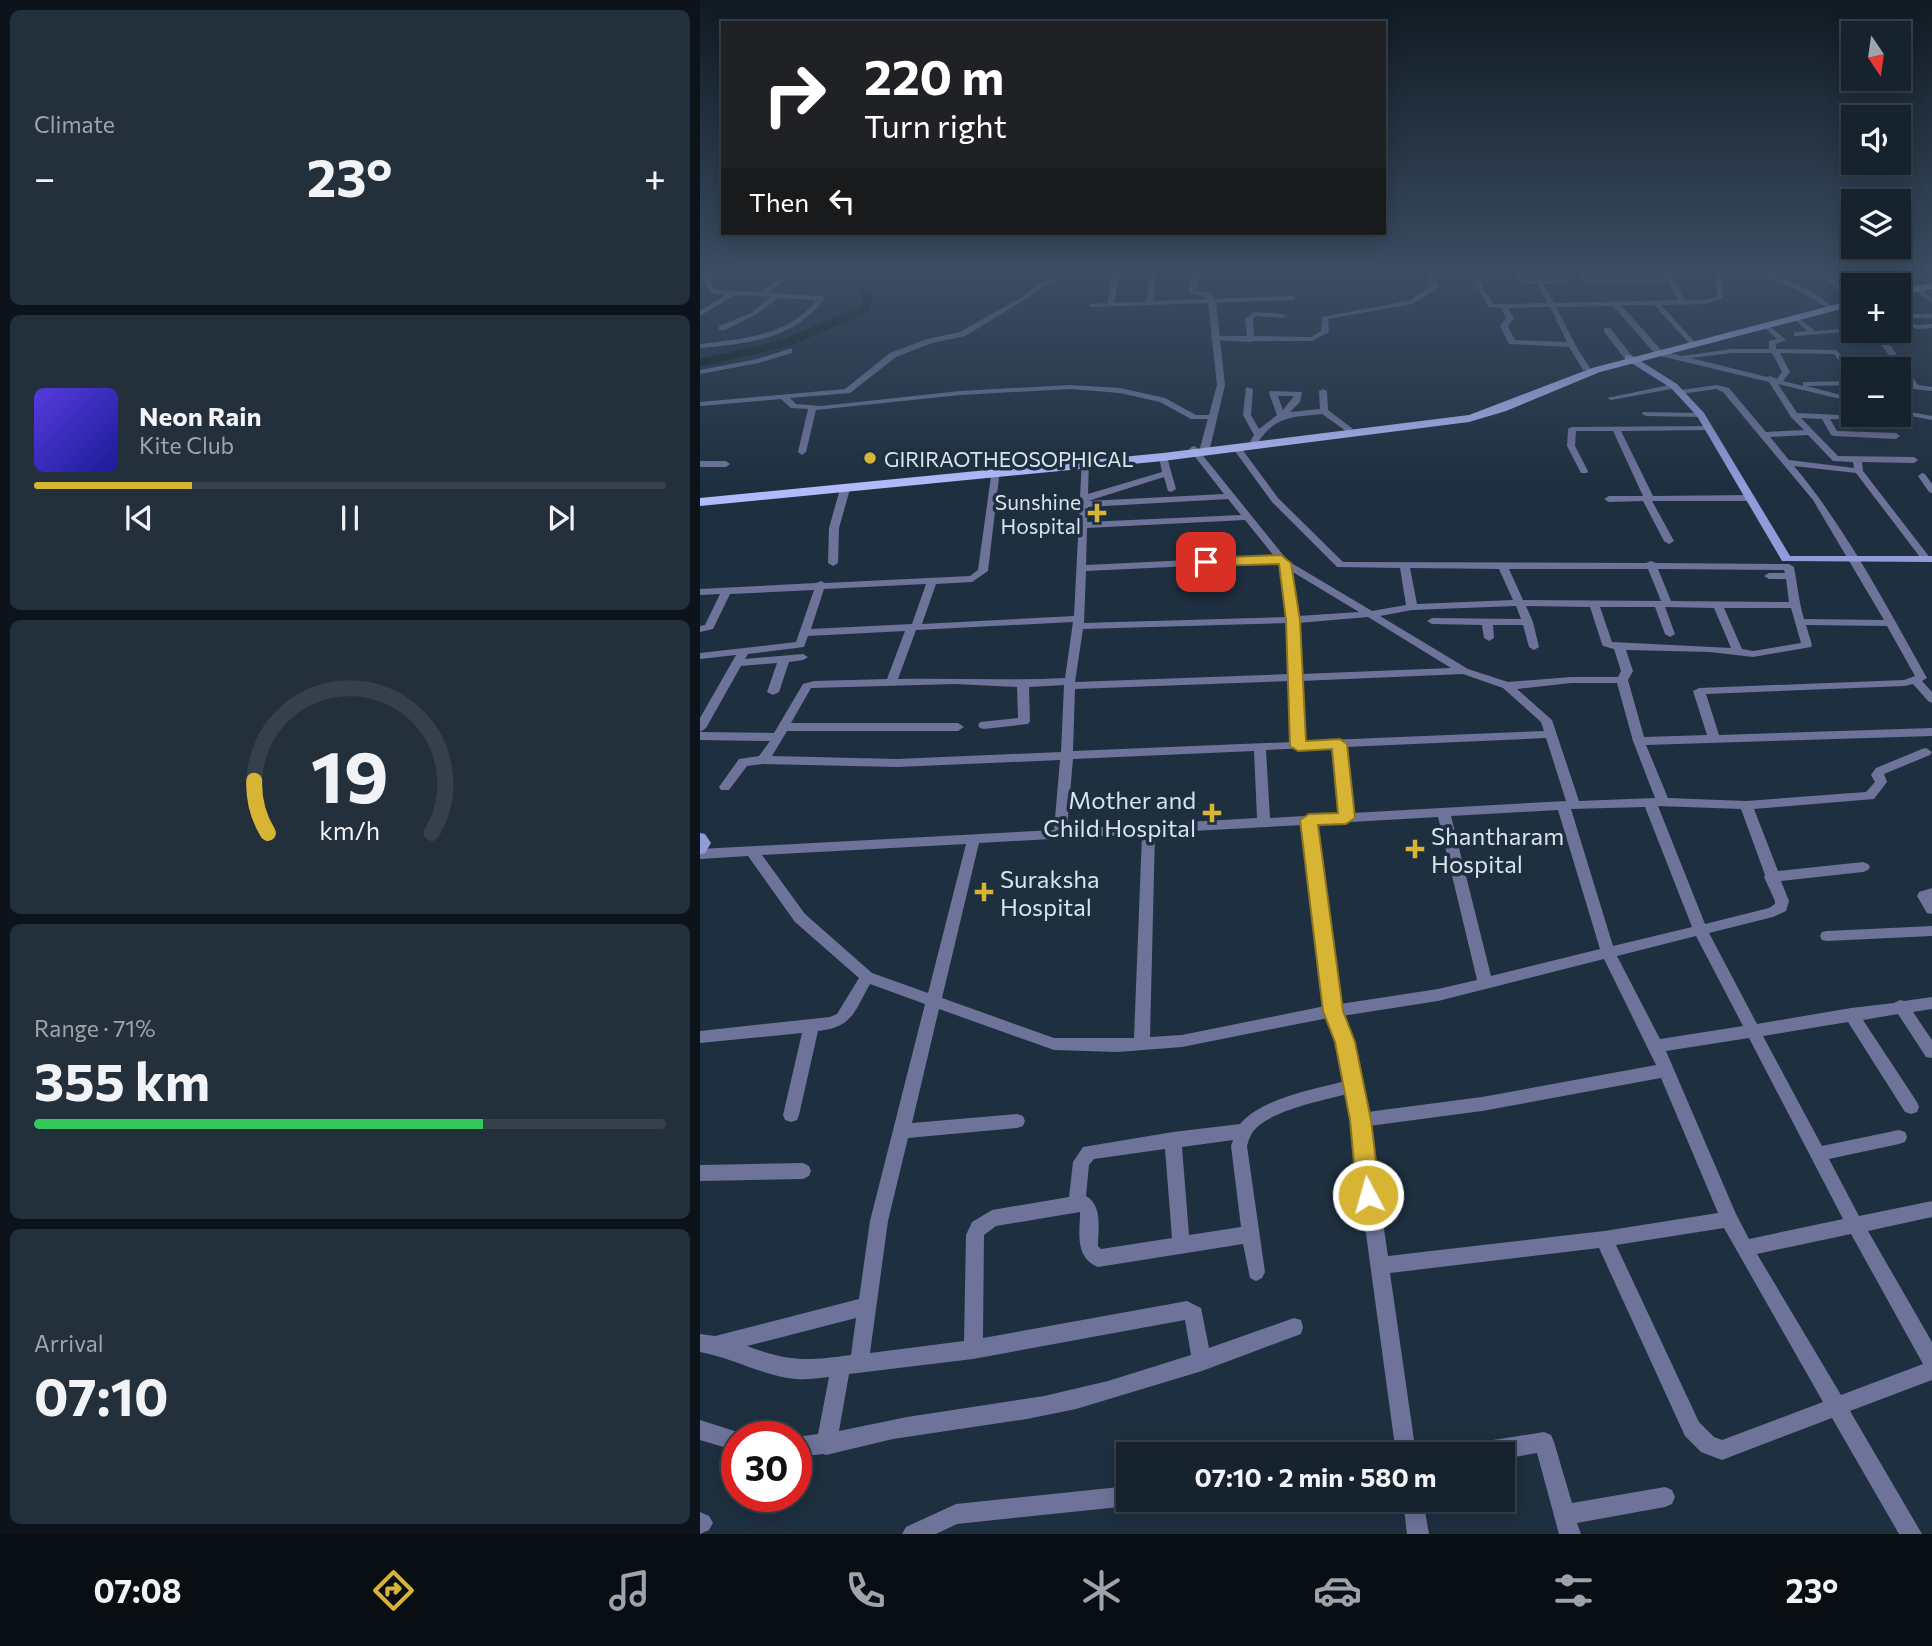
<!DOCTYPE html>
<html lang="en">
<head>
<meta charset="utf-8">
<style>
	:root { --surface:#16232f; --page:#232f3b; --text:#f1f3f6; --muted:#9ea4aa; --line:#35404b; --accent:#d8b434 }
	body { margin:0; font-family:Commissioner,sans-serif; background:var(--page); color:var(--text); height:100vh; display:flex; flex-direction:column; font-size:26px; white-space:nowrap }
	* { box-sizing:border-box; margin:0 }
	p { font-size:23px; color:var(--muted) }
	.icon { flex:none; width:38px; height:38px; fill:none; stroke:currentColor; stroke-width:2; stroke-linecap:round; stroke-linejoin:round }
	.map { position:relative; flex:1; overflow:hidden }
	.sheet { display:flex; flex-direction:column; gap:10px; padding:10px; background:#0c131a; width:700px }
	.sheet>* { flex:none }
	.banner { position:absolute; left:21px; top:21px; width:665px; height:214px; border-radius:0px; box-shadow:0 4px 18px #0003,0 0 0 2px var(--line); background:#202124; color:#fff; overflow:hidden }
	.needle { width:46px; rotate:167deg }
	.controls { position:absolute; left:1141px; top:21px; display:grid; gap:14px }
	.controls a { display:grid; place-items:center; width:70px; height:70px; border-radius:0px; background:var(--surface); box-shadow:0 4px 18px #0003,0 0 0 2px var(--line); font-size:35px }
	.speed { position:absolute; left:21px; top:1421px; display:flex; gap:14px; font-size:35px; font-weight:700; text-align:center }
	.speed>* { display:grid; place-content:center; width:91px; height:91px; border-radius:50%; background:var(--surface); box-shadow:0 4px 18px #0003,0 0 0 2px var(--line); line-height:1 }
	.speed .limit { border:10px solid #d22; background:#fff; color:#111 }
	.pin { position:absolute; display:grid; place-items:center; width:60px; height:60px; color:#fff; margin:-30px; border-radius:14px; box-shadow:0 4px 10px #0006 }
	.me { position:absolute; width:77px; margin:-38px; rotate:354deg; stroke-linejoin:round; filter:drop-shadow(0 0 5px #0008) }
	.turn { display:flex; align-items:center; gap:24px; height:147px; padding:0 28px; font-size:32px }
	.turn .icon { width:91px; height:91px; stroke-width:2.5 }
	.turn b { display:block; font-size:49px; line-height:60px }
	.then { display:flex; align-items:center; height:66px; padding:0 28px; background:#0003; gap:14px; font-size:26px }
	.big { font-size:52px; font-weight:700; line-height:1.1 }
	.sheet .tile { flex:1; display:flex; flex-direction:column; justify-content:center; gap:10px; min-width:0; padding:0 24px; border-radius:10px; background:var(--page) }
	.sheet .dial { align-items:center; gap:0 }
	.dial svg { height:182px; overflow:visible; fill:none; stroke:var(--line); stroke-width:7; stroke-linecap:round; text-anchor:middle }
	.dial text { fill:var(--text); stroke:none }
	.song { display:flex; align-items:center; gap:21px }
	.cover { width:84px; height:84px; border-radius:10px; background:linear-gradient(135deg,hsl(250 70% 55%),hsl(240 70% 35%)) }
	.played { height:7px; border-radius:4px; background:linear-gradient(90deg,var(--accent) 25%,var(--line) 25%) }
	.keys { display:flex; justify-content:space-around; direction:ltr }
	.heat { display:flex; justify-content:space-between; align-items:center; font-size:38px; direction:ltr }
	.charge { height:10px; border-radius:5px; background:linear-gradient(90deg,#34c759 71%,var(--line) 0) }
	.trip { position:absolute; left:416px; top:1442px; width:399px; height:70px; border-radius:0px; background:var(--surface); box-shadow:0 4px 18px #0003,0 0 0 2px var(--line); font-weight:700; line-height:70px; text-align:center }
	.tab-bar { display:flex; height:112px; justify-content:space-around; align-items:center; background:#090e13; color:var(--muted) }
	.tab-bar .icon { width:49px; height:49px }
	.tab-bar .selected { color:var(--accent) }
	.tab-bar b { font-size:32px; color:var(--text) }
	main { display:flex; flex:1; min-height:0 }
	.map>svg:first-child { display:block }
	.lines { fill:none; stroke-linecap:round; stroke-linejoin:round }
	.river { fill:#061e1b; fill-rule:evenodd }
	.minor { fill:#6e739a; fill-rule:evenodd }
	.tertiary { fill:#6e739a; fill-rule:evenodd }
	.secondary { fill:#939ad9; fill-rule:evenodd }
	.primary { fill:#b2bafb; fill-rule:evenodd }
	.route { fill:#d8b434; stroke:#8c7522; stroke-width:2 }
	.poi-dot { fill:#d8b434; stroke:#1e2f3f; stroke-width:2.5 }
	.labels { text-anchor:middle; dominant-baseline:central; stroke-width:7; stroke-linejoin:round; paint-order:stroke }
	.far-poi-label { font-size:21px; fill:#d8e3ed; stroke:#1e2f3f; text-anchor:start }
	.poi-label { font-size:24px; fill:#d8e3ed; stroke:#1e2f3f; text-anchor:start }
</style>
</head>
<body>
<main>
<section class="sheet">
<div class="tile"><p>Climate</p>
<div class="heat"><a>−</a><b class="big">23°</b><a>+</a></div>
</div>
<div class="tile">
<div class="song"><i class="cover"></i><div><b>Neon Rain</b><p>Kite Club</p></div></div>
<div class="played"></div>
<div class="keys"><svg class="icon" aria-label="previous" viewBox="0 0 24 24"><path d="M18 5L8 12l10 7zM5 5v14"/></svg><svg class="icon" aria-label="pause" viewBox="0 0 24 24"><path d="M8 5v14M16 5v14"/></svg><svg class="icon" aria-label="next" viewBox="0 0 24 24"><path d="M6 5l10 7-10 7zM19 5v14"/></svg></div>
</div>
<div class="tile dial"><svg viewBox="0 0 100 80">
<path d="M14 69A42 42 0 1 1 86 69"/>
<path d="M14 69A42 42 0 0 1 8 46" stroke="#d8b434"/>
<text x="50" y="56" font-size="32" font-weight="700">19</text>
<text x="50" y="72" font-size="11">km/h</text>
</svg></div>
<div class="tile"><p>Range · 71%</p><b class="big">355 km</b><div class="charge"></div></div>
<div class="tile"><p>Arrival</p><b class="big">07:10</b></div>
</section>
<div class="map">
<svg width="1232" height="1534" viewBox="0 0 1232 1534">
	<rect width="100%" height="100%" fill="#1e2f3f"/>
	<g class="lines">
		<path class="river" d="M127,270l46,5 -2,36 -81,35 -90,21v-8l82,-19 79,-34 2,-27z"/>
		<path class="minor" d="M13,270h16l-21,5 7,15 44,2 21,-13 3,2 -1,1 -15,11 55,3 3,2c-31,42 -76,45 -125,50v-4c43,-5 88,-8 117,-44l-39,-2 -21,16 -32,16h-6v-4l34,-14 18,-15 -36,-2 -35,21v-5l26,-16 -15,-2 -11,-17v-4z
			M43,270h6l5,6 26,-4 3,2 -31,6z
			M380,270h9l-44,15 -19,14 -61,37 -33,7 -36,14 -46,36 -60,5 6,6 25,2 139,-15 110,-6 50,3 45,10 31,17h17l4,2 -1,2h-25l-31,-17 -40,-9 -50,-4 -110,6 -144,15 -10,42 -4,3 -4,-3 10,-43 -17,-1 -10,-9 -81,7v-4l145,-13 45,-36 37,-14 33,-7 62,-35 19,-14z
			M414,270h6l-6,33 32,-1 5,-32h6l-4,31 140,-5 3,2 -3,2 -204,7v-2l2,-1 16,-1z
			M723,270h6l11,16 -1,1 -27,17 -84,15 1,13 -17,9h-58l-3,1 -37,-2 -4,-2 4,-2h33l-2,-17 9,-7 29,2 3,2 -3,2 -27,-2 -3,3 1,17 57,1 10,-6 1,-14 86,-16 25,-16z
			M767,270h6l20,34 54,-1 -10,-19h-15l-10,-14h6l8,11 44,-1 1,1 -3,2 -25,1 11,19 124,-3 -9,-17 -80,1 -8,-4 -3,-10h6l2,8 4,2 77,-1 -5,-9h6l17,30h20l12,-4 -2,-18 7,-7c40,-5 81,11 112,37l-5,1c-33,-21 -63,-38 -103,-35l-5,4 2,20 -18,6 -44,1 32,35 1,2 -4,2 -36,-39h-33l41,46 20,5 50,-7h37v-8l8,-2 -14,-13 4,-2 19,16 -10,4v5l60,1 11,11h46l-16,-22 -18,-8h10l14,4 35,50 14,2v4l-19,-2 -16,-24h-47l4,4 -1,4h-5l-14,-19 -54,-1 10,19 -7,9 20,5v-4h3l47,-1v4l-47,1 47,12v4l-75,-18 19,29 62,3h3v4l-32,-1 7,12 59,2 4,3 -4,3 -62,-3 -3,-1 -9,-16 -21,-1 37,38 76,1 4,3 -4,3 -52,-1 1,9 68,88 -5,3 -3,-1 -67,-88 -62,-7c52,62 93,141 133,212l-5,3 10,11v11l-4,-2 -15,-17 -8,2 -199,8 13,41 213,-7v8l-286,9 22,53 78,3 120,-9 9,-10 -4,-7 5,-7 46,-19 4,-1 6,4 -2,3 -46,19 3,8 -13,17 -120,10 24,62 85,-9 5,2 2,3 -2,3 -5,2 -82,9 8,20 -3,10 -13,6 -64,16 48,91 94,-16 43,-5 6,-3 4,1 28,-4v12l-19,3 19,28v18l-6,-1 -28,-43 -35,6 54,82 2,5 -2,5 -6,2 -6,-2 -57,-90 -85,14 59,110 77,-16 6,2 2,5 -2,5 -6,2 -70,15 30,57 73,-15v16l-64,14 64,111v38l-82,31 72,123h-23l-67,-116 -110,42 -21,-8 -16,-16 -86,-188 -209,25 26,181h-20l-49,-360c-25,7 -83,17 -96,41 -2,4 -3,7 -4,11l18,126 -3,6 -6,3 -6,-3 -7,-34 -145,23c-24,-10 -18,-35 -18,-55l-84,14 -12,9 -1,103 204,-37 14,7 8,40 85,-30 7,2 2,7 -2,7 -99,37 -126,38 -49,10 -134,20 -67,16 -3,-1 -27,3v-20l22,-3 11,-57c-11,1 -22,3 -33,2 -33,-3 -63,-21 -96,-27v-18l15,2 144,-37 11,-78 55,-217 -55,-20c-16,28 -17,43 -52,47l-19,84 -2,5 -6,2 -6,-2 -2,-5 19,-82 -102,10v-12l130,-14 7,-3 22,-36 -64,-56 -47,-66 -48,3v-10l354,-19 6,-70 -163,7 -134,-3 -16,2 -18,24h-8l-2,-3 20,-28 20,-3 11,-15 -70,-1v-8l74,1 29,-49 11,-3 73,-2 18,-48 -97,5 -4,11 -56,7 -3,5 58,-5 5,3 -5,3 -14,2 -10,30 -6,3 -6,-3 10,-29 -36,3 -35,62 -6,4v-14l36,-63 -36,4v-6l96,-11 18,-52 -84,4 -17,35 -13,3v-6l5,-1 15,-31 -20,1v-6l116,-6 5,-2 4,2 145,-7 8,-6 14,-101 4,-3 4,3 -12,102 -16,11 -36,2 -14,40 152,-8 8,-158 7,2 -1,34 74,-22 -3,-15 4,-3 4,3 9,32 -5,3 -3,-1 -4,-14 -76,24 136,-7 -35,-45 4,-3 3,1 92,114 84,50 34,-6 -6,-37 -63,-1 -65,-65 -40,-55 4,-3 3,1 39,53 65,64 303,1 5,-2 5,2 133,1 5,3c3,16 5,35 10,52l80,1 -71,-120 -90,-108 -7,-3 -35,5 -4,-2 4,-2 36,-5 12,3 37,44 38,-2 -13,-13 -22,-35 -113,-27 -43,-49 -57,1 21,41 13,20 -1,2h-6l-14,-23 -60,-3 -9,-18 6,-8 -5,-10 -12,-1zM850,307l17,35 -52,-2 -7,-14 6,-8 -6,-10zM1032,353h40l10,19 -5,7 -7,-3 -3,1 -76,-19zM1108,435l25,26 20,1 1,6 -65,-8 -19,-23zM528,499l13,16 -154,7 1,-15zM545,520l29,36 -188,9 1,-37zM579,562l8,55 -203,6 2,-52zM710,568l89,1 14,31 -96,4zM809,569h139l13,32 -138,-1zM958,569l126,1 1,3h-16l-5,3 5,3h17l3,23 -118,-1zM591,571l68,41 -61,4zM226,584l-14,40 -101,5 13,-40zM816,606l5,13 -89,-1 -5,3 5,3 50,1 2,13 5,3 5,-3 -1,-13h30l6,22 5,3 5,-3 -6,-25 -7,-16 64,1 12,37 1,2 11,3 7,22 -3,6h-47l-63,5 -40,-13 -88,-53 32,-6zM900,607h55l10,27 5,3 5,-3 -10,-27 49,1 17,40 -119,-6zM1024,608h67l10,35 -48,8 -11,-2zM668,617l83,51 -150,6 -3,-51zM373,622l-8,56c-56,3 -111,0 -167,1l18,-49zM588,623l2,51 -215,8 8,-53zM1106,625l81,1 28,50 -11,4 -205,8 -6,3 14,44 -63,2 -16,-57 5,-9 -7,-21 84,2 43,5 58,-10 1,-2zM763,674l40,14 38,34 3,9 -240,10 -3,-60zM590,681l2,61 -219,9 2,-62zM871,683h46l16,58 22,57 -76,3 -27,-81 -35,-31zM255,684l62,3 1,31 -38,4 -2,3 2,3 4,1 44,-5 2,-3 -1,-34 35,-2 -3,67 -164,7 -125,-3 15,-25h171l6,-4 -6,-4h-167l20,-35zM846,738l20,63 -214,12 -6,-66zM634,747l5,67 -69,4 -4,-68zM554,751l3,67 -190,11 6,-70zM958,806l83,3 24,66 -1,2 11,24v3l-6,4 -64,16zM945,807l47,120 -79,19 -42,-137zM858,810l42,139 -109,27 -40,-160zM738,817l39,163 -39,9 -98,15 -24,-180zM603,825l22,181 -143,29 -32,2 5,-204zM442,834l-8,204h-80l-112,-40 37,-155zM266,844l-38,149 -56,-20 -67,-59 -43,-59zM996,936l47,90 -83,13 -43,-83zM904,959l52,106 -174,32 -115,15 -14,-70 -11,-26 96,-15zM239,1009l115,41 64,2 64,-5 146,-29 9,24 8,39c-33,9 -83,17 -105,43l-67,8 -90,15 -10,15 -4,35 -77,13 -20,12 -6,13 -2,106 -94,12 18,-132 20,-83 109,-10 6,-2 2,-5 -2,-5 -6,-2 -105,9zM1049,1038l94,181 -94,20 -13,-25 -70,-163zM961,1078l57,135 -114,18 -216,25 -19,-130 113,-15zM533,1140l-2,6 10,81 -52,8 -7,-88zM465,1149l7,89 -71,11 -3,-3c0,-18 5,-40 -12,-50l3,-31 5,-6zM1024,1228l99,174 -101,38 -8,-3 -15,-15 -83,-177zM1151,1234l72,130 -82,31 -84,-141zM156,1318l-5,37c-45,6 -61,7 -104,-9zM485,1320l6,35 -83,26 -64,15 -137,21 -68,14 10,-57 124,-15z
			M1120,270l9,2 11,15 13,8v5l-17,-11 -12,-14 -28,2 -3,-2 3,-2 25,-2z
			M1160,270h7l17,15h-7z
			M1188,270h7l37,28v5z
			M1227,270h5v4z
			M1199,314h33v4h-33z
			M1096,316l19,15 38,-3v3h3l-59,5h-3v-4l13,-1 -13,-12 -2,-1z
			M1199,320l18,5 15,-1v4l-15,1 -18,-5z
			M904,328h6l21,27v4h-6l-21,-27z
			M89,349h3v4l-33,10 -59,11v-4l57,-11z
			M974,384l4,2 -1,2 -66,12 -4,-2z
			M546,387l7,2 -2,26 8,14 18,-14 -8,-22 1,-2 32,1 -2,10 -10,10 30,-3 -1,-18 4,-2 4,2 1,19 25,19 -7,2 -24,-17c-29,3 -48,2 -65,30h-6l-1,-2 4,-7 -11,-20zM578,396h16l-11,14z
			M1199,410l33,6v4l-33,-6z
			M943,412l58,1 4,2 -4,2 -55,-1 -4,-2z
			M1008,426l4,2 -1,2 -90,1 32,65 95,-1 5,3 -5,3h-96l22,40 -5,3 -5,-3 -21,-40 -34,1 -5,-3 5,-3h34l-30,-65h-37l-1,15 13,25 -1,2h-6l-14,-27 1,-17 4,-2z
			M0,461h26l4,3 -4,3h-26z
			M1222,473l3,1 7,10v9l-3,-1 -11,-16z
			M145,486l5,3 -11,39 -1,35 -5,3 -5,-3 1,-35 11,-39z
			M1232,888v26l-5,-1 -10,-17 2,-4z
			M1232,926v10l-105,5 -5,-1 -2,-4 2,-4 5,-1z
			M103,1163l6,3 2,5 -2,5 -6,3 -103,2v-16z
			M0,1420l44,14 1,3h-8v14l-37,-11z
			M844,1432l7,3 3,7 18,61 93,-16 7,3 3,7 -3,7 -7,3 -88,16 4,11h-22l-22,-81 -34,6v-5h-45l3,-7 7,-3z
			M429,1486v14h9l-2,3 -7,3 -172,18 -21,10h-34l4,-7 50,-23z
			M703,1500h20l6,34h-22z
			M0,1512l9,4 4,7 -4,7 -9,4z"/>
		<path class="tertiary" d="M490,270h8l-1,21 14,2 5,9 9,83 -15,63 -5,3 -5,-3 17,-63 -9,-83 -3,-5 -16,-4z"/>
		<path class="secondary" d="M925,355h6l46,29 27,29 86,143h142v6l-150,-1 -85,-145 -26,-28 -46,-29z
			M0,833l5,1 6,9 -6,10 -5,1z"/>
		<path class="primary" d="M1232,283v6l-33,6v-6z
			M1153,300v6l-253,66 -94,39 -37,11 -306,39 -463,45v-8l463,-45 306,-38 123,-47z"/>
	</g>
	<linearGradient id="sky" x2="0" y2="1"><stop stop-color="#101a23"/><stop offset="0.56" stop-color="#3b4d63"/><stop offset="1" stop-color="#3b4d63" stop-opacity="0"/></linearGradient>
	<rect width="1232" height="485" fill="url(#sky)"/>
	<path class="route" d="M581,555l10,8 9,57 6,121 34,-2 7,5 8,74 -9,6 -28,1 25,186 12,31 16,78 9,75 -4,7 -8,3 -8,-3 -3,-7 -7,-75 -15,-78 -12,-31 -23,-191 9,-6 29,-1 -6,-64 -34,2 -8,-5 -4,-126 -7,-56 -73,2 -6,-4 6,-4z"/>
	<g class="poi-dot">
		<circle cx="170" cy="458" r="7"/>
		<path d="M393.5 502.5h7v7h7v7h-7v7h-7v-7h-7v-7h7z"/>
		<path d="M508.5 802.5h7v7h7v7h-7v7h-7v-7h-7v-7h7z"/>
		<path d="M711.5 838.5h7v7h7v7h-7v7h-7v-7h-7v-7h7z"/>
		<path d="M280.5 881.5h7v7h7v7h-7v7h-7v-7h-7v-7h7z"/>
	</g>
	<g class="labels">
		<g class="far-poi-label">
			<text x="184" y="458">GIRIRAOTHEOSOPHICAL</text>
			<text x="381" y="501" text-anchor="end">Sunshine<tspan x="381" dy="24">Hospital</tspan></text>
		</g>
		<g class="poi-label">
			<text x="496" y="799" text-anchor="end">Mother and<tspan x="496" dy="28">Child Hospital</tspan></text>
			<text x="731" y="835">Shantharam<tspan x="731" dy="28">Hospital</tspan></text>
			<text x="300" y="878">Suraksha<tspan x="300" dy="28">Hospital</tspan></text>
		</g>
	</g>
</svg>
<div class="controls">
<a><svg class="needle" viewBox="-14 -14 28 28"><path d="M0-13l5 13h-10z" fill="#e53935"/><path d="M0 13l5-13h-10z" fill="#9ea4aa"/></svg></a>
<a><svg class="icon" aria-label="sound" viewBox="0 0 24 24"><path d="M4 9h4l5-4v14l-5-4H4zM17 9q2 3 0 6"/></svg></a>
<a><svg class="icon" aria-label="layers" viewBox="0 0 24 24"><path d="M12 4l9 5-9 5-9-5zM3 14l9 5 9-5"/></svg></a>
<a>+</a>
<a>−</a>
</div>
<div class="speed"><div class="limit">30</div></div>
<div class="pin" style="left:506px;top:562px;background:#d93025"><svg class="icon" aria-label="arrive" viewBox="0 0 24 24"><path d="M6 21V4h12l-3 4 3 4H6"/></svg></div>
<svg class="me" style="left:668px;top:1195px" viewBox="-20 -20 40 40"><circle r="17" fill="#d8b434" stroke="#fff" stroke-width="3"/><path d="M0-11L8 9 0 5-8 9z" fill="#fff"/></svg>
<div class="trip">07:10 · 2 min · 580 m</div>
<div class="banner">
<div class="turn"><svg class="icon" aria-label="right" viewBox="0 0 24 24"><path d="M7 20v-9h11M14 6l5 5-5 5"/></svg><div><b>220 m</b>Turn right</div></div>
<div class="then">Then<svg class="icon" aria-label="left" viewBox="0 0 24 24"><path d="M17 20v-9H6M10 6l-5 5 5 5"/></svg></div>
</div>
</div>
</main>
<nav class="tab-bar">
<b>07:08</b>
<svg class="icon selected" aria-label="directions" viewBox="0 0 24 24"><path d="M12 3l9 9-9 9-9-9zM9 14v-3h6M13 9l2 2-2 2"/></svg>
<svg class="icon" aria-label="music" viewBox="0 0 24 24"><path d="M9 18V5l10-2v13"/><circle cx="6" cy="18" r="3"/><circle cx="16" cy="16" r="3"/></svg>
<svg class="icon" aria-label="phone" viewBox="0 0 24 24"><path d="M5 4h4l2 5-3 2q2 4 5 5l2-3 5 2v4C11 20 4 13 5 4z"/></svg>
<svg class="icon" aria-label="climate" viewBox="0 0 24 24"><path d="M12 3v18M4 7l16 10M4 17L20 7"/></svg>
<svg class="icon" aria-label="car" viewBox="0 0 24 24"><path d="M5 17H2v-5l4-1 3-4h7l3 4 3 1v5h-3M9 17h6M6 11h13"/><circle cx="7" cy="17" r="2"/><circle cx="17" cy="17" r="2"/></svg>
<svg class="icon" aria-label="filters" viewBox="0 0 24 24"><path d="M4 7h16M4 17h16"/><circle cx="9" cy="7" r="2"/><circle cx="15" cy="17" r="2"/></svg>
<b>23°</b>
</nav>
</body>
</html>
